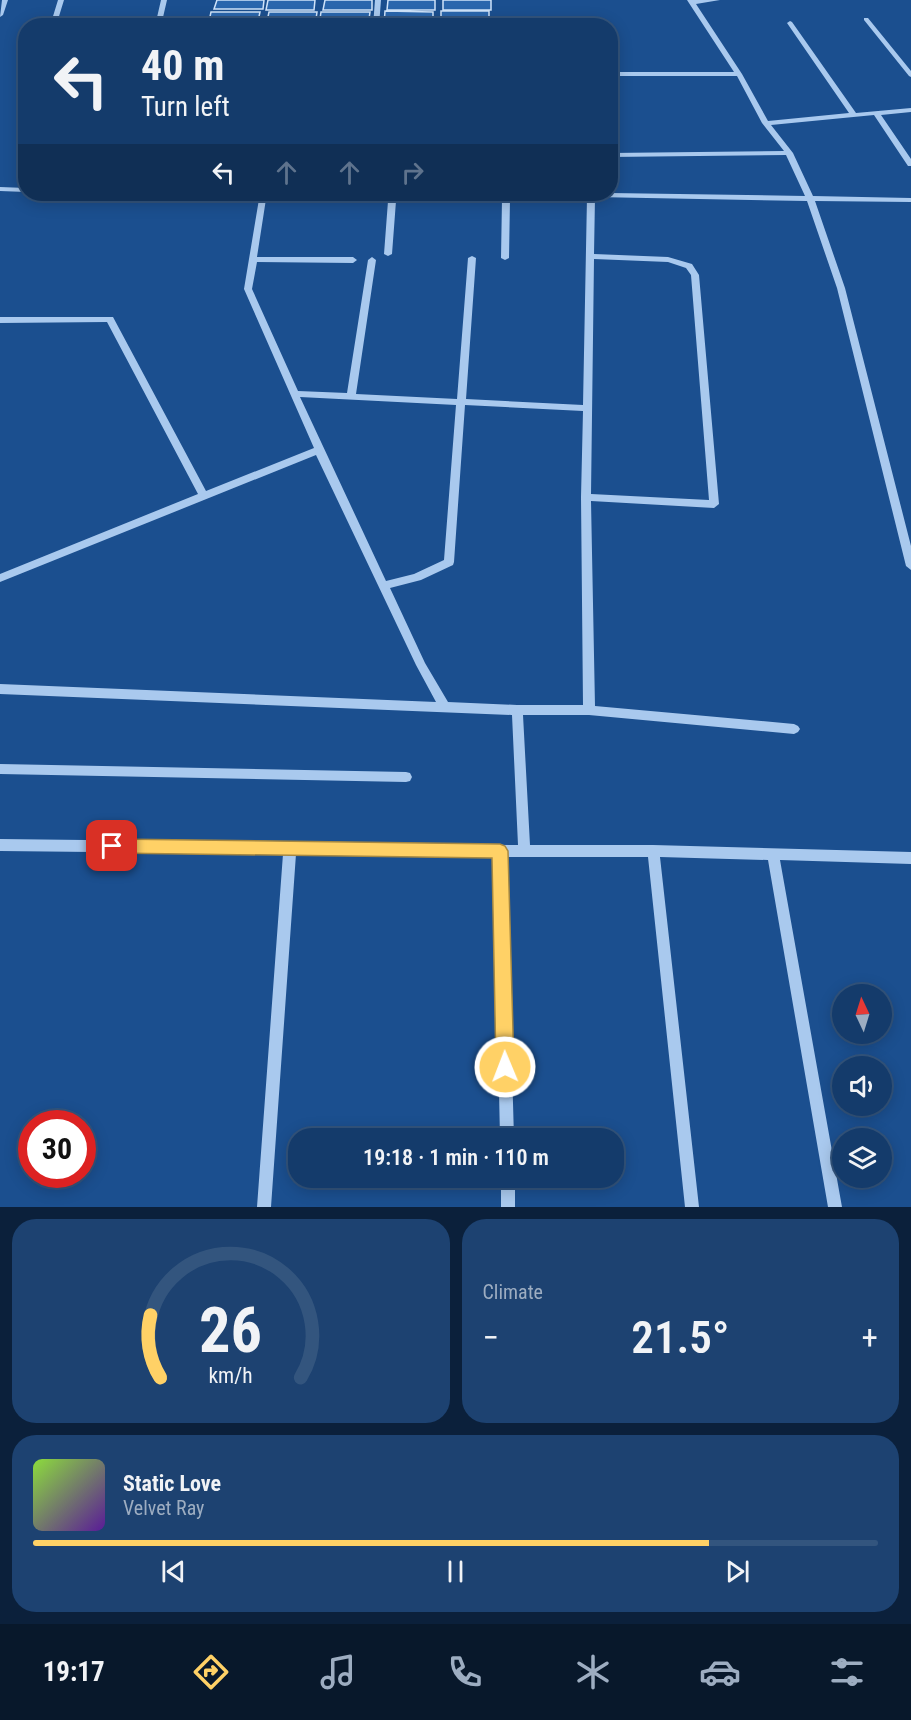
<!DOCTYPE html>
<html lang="en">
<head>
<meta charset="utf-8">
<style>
	:root { --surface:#143b6b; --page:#1d4271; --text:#f1f3f6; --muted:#9dadc1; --line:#33557e; --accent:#ffd166 }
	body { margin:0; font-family:"Roboto Condensed",sans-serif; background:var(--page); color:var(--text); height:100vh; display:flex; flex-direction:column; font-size:22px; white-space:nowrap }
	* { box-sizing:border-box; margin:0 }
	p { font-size:20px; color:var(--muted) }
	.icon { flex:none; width:33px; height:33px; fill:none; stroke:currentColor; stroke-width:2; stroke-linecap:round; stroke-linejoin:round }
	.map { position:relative; height:1207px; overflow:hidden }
	.panel { display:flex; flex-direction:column; gap:12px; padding:12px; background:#0b203b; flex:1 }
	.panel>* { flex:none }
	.hud { position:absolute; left:18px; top:18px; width:600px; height:183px; border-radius:24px; box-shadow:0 3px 15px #0003,0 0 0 2px var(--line); background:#143b6b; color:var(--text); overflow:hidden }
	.needle { width:39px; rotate:356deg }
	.buttons { position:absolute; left:832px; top:984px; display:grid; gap:12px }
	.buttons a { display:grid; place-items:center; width:60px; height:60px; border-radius:50%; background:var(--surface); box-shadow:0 3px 15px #0003,0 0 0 2px var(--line); font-size:30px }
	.speed { position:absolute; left:18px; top:1110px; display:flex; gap:12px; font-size:30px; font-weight:700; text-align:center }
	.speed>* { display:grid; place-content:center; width:78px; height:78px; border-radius:50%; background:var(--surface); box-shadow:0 3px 15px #0003,0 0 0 2px var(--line); line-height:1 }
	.speed .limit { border:9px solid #d22; background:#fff; color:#111 }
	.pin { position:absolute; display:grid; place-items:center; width:51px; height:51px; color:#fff; margin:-26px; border-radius:12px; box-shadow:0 3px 9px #0006 }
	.me { position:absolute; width:66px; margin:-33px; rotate:359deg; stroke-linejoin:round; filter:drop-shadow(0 0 4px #0008) }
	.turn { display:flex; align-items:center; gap:21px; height:126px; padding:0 24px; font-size:27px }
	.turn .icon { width:78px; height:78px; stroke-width:2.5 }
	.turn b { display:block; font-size:42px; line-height:51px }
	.lanes { display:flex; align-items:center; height:57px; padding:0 24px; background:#0003; justify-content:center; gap:30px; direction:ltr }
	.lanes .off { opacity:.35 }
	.big { font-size:45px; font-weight:600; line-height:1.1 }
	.panel .tile { flex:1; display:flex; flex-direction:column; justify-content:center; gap:9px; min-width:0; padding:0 21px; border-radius:24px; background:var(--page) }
	.panel .dial { align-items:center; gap:0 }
	.dial svg { height:156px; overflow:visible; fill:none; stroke:var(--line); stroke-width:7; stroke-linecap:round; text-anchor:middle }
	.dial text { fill:var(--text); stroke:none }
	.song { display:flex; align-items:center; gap:18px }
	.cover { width:72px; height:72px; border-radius:9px; background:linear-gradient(135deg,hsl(90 70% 55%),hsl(270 70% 35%)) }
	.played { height:6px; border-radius:3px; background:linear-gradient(90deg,var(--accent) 80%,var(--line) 80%) }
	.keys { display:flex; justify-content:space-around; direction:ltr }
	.heat { display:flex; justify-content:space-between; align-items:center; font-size:33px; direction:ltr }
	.panel .tiles { flex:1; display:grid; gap:12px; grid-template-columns:1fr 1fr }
	.tile:last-child { grid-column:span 2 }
	.trip { position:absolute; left:288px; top:1128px; width:336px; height:60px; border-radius:24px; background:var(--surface); box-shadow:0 3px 15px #0003,0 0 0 2px var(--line); font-weight:600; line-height:60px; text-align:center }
	.dock { display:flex; height:96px; justify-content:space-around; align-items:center; background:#08182b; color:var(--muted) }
	.dock .icon { width:42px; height:42px }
	.dock .on { color:var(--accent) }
	.dock b { font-size:27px; color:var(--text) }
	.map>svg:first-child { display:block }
	.building { fill:#2a66ad; stroke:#cfe3fa; stroke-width:1.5 }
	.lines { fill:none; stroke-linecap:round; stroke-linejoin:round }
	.minor { fill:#a9c9ee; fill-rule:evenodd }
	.route { fill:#ffd166; stroke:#a68842; stroke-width:1.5 }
</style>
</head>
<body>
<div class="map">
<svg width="911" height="1207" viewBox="0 0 911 1207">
	<rect width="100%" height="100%" fill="#1b4f8f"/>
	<path class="building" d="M217,0h47l-1,9h-49z
		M268,0h47l-1,10h-48z
		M325,0h47v10h-49z
		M388,0h47v10h-48z
		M443,0h48v10h-48z
		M385,11l48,1v13h-49z
		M441,11h48v14h-48z
		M211,12h49l-3,14h-49z
		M269,12h48l-2,14h-49z
		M321,12h49l-2,14h-49z"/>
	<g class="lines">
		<path class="minor" d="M2,0h6l-5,15 -3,2z
			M58,0h6l-8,26h-6z
			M161,0h6l-6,26h-6z
			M375,0h6l-2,26h-6z
			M687,0h33l-24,4 46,70 26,47 81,-8 -62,-90 3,-2 2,1 64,91 55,-5v4l-30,3 30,44v7h-3l-34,-51 -103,10 22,28 20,43 98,2v4l-96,-1 30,87 66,258v24l-5,-4 -69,-278 -30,-87 -212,-4 -1,57 74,3 24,7 7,11 20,229 -5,4 -123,-7 4,205 199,18 4,2 2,3 -2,3 -4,2 -205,-19h-66l7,130h123l258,7v12l-131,-4 62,347h-14l-60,-347 -108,-3 39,350h-14l-37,-350h-142l8,281h-14l-6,-282 -198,-2 -25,353h-14l26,-353 -283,-3v-12l518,6 -6,-130 -512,-21v-10l436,18 -20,-37 -100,-210 -316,127v-8l198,-80 -91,-172 -107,1v-6h113l93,174 108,-43 -70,-159 15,-90 -105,-3 -4,-2h113l97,3 250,-4 195,3 -19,-41 -176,2v-4l174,-2 -22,-28 -25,-47h-127v-4h124zM587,197l-4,208 -117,-6 10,-141 -4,-2 -4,2 -11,141 -101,-5 20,-134 -4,-3 -4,3 -21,133 -49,-2 -46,-102 5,-27 96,1 4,-3 -4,-3h-96l9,-58 122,2 -4,53 4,2 4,-2 4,-53 106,-2 -1,59 4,2 4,-2 1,-59zM594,259l74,3 18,6 5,7 18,225 -118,-6zM300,397l156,8 -12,155 -30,14 -28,7zM465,405l118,6 -2,86 2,208h-66l-69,-3 -23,-39 -35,-75 31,-8 32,-15 1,-3z
			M864,18h4l43,53v6l-2,-1 -45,-56z
			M0,187l26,1v4l-26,-1z
			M0,764l406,8 4,1 2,4 -2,4 -4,1 -406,-8z
			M501,1178h14v29h-14z"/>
	</g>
	<path class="route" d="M112,839l388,5 5,2 3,5 6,216 -3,6 -6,3 -6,-3 -3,-6 -4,-209 -380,-5 -6,-2 -2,-5 2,-5z"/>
</svg>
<div class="buttons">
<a><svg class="needle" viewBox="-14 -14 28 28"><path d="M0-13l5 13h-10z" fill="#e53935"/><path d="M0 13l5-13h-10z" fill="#9dadc1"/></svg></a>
<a><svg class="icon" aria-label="sound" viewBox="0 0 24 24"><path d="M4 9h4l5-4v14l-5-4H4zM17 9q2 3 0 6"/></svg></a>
<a><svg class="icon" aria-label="layers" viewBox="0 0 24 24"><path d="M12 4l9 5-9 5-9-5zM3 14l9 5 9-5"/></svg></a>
</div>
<div class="speed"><div class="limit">30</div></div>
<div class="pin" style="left:112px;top:846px;background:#d93025"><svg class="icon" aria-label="arrive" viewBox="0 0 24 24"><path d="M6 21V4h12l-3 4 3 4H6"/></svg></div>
<svg class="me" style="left:505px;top:1067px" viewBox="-20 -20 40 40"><circle r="17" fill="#ffd166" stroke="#fff" stroke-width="3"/><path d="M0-11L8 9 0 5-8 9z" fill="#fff"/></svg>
<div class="trip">19:18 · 1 min · 110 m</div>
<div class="hud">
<div class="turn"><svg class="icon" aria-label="left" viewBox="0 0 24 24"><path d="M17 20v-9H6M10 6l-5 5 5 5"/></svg><div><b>40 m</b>Turn left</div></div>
<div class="lanes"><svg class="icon" aria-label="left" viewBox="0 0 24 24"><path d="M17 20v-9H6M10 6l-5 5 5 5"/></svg><svg class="icon off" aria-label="ahead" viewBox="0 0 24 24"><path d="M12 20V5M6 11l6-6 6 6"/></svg><svg class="icon off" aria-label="ahead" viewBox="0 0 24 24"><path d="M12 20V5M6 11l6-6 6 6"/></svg><svg class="icon off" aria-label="right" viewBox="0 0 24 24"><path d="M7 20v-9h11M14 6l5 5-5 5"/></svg></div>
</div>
</div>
<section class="panel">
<div class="tiles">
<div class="tile dial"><svg viewBox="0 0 100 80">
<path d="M14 69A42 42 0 1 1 86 69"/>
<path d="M14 69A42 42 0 0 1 9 37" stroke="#ffd166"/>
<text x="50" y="56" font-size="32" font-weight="700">26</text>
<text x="50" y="72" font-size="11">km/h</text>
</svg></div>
<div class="tile"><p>Climate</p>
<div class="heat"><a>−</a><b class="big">21.5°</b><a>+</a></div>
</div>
<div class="tile">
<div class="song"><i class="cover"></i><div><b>Static Love</b><p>Velvet Ray</p></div></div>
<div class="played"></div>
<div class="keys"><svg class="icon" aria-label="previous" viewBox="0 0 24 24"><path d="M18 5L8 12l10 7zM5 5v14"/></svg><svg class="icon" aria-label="pause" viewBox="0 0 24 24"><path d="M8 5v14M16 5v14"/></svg><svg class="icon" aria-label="next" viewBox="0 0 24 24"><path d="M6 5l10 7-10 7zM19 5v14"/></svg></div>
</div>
</div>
</section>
<nav class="dock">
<b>19:17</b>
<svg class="icon on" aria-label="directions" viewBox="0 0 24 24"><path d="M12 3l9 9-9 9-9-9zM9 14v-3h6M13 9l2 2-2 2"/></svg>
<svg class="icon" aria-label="music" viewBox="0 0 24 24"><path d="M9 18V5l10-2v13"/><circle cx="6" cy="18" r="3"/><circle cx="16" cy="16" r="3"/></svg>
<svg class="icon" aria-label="phone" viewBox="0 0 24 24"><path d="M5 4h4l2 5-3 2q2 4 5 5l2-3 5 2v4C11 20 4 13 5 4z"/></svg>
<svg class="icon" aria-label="climate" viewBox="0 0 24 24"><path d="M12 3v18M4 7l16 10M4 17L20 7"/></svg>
<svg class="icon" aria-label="car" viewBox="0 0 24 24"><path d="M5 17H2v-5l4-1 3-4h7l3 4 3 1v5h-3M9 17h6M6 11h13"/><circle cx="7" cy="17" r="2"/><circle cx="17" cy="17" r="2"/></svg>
<svg class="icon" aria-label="filters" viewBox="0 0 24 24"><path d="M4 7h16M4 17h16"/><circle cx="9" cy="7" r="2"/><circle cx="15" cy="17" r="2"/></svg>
</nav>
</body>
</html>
